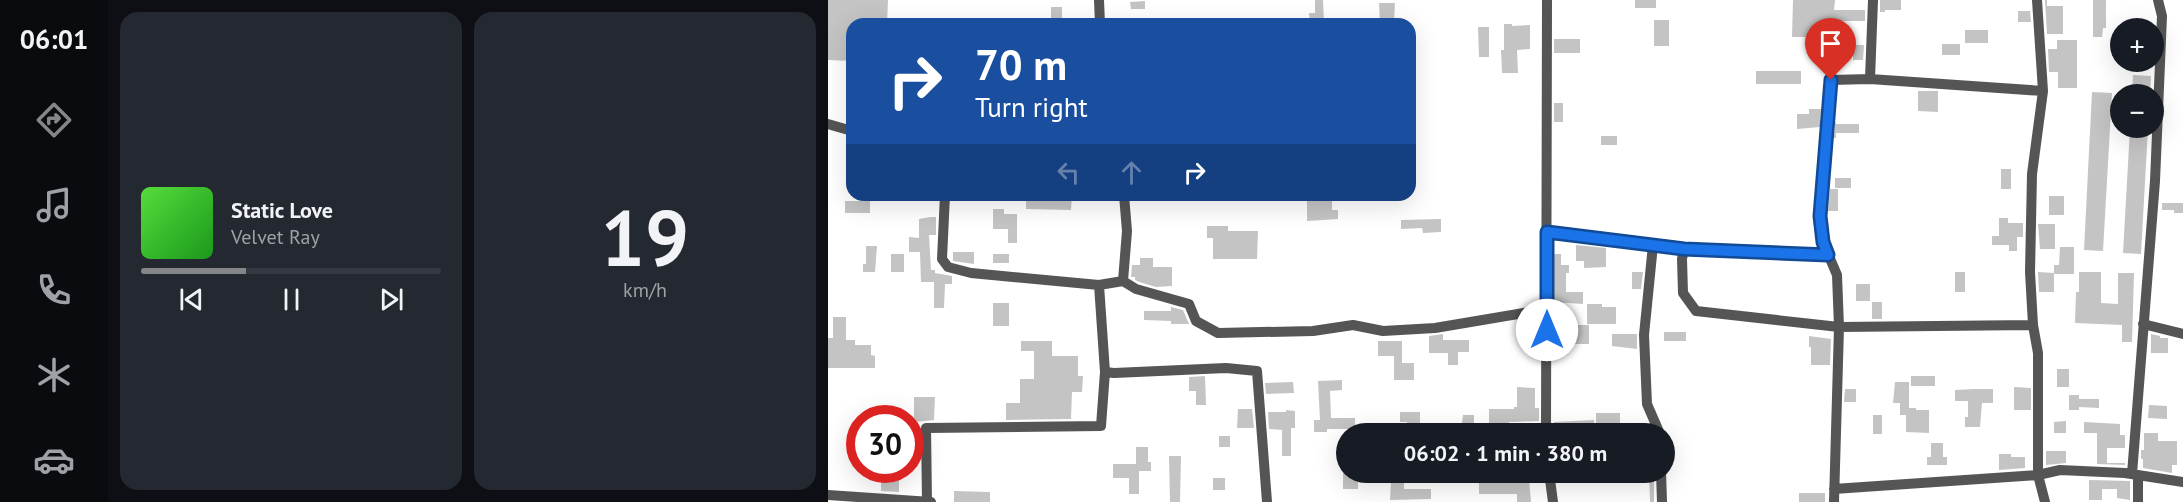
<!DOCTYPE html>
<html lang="en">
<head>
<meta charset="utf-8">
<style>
	:root { --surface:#171b24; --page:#242831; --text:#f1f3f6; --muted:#9ea1a6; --line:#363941; --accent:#858687 }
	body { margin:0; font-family:"PT Sans",sans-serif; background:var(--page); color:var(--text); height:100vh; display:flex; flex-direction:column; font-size:22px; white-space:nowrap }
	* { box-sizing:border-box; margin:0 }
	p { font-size:20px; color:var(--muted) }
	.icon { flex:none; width:33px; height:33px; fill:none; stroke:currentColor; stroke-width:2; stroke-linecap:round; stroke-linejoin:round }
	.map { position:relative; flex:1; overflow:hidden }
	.drawer { display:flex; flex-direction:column; gap:12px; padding:12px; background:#0d0f14; width:720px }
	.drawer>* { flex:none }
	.guide { position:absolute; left:18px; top:18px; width:570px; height:183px; border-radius:18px; box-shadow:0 6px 24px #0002; background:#1a4fa0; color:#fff; overflow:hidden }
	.fabs { position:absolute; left:1282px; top:18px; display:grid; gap:12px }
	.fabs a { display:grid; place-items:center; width:54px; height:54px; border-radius:50%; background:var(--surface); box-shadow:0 6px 24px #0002; font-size:30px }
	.speed { position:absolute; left:18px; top:405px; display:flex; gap:12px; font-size:30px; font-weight:700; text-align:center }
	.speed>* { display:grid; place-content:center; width:78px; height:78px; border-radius:50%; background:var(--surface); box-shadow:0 6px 24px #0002; line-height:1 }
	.speed .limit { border:9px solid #d22; background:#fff; color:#111 }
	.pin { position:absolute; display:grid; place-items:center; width:51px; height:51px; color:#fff; margin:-62px -26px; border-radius:50% 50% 50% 0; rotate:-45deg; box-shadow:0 0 6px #0007 }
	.pin .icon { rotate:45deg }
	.me { position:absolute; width:66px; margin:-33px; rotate:0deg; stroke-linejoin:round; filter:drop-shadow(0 0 4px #0008) }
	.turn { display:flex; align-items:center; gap:21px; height:126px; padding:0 30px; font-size:27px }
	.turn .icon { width:78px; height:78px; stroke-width:2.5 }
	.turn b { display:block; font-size:42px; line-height:51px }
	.lanes { display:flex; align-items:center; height:57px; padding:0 30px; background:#0003; justify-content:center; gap:30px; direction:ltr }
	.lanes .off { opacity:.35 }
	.drawer .tile { flex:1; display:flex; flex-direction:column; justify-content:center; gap:9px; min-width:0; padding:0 21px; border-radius:18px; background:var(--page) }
	.drawer .dial { align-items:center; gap:0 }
	.dial b { font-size:78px; line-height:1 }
	.song { display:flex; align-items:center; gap:18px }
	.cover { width:72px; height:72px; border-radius:9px; background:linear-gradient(135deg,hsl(110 70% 55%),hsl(120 70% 35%)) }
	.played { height:6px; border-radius:3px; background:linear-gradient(90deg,var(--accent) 35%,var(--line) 35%) }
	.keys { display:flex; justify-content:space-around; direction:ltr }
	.drawer .tiles { flex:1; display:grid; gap:12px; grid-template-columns:repeat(2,1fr) }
	.trip { position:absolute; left:508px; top:423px; width:339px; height:60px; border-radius:30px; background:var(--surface); box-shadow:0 6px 24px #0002; font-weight:600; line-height:60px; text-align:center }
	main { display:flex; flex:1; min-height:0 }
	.tabs { display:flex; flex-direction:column; width:108px; justify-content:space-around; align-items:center; background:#090b0e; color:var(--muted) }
	.tabs .icon { width:42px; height:42px }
	.tabs .current { color:var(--accent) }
	.tabs b { font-size:27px; color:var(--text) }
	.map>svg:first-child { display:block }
	.building { fill:#c4c4c4 }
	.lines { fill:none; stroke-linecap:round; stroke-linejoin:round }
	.minor { stroke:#555; stroke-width:10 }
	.route-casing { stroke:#114b97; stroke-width:15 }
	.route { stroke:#1a73e8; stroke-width:10 }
</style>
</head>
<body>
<main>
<nav class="tabs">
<b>06:01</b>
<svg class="icon current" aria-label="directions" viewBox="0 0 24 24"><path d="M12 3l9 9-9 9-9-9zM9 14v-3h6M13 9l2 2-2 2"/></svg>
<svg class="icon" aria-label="music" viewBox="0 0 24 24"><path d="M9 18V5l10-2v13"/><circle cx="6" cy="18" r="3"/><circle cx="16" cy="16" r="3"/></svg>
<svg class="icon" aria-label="phone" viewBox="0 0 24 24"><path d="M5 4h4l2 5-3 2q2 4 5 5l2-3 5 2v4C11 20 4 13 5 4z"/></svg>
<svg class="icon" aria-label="climate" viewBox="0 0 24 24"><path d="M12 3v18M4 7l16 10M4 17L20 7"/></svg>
<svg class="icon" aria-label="car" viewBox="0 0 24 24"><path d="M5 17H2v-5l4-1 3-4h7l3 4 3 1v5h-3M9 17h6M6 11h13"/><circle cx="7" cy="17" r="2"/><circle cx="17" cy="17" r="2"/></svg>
</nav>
<section class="drawer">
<div class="tiles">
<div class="tile">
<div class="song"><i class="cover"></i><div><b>Static Love</b><p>Velvet Ray</p></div></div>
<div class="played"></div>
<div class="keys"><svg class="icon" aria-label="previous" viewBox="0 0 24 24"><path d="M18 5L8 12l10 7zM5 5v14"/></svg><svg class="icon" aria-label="pause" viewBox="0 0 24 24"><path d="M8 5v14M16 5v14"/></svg><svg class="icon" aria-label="next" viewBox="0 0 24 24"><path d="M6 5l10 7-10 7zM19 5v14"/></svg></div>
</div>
<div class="tile dial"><b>19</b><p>km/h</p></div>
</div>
</section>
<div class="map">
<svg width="1355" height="502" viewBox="0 0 1355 502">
	<rect width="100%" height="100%" fill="#fff"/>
	<path class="building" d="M0,0h60l-1,24h-35v37l-24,-1z
		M487,0h8l1,23h-14l-1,-10h6z
		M807,0h21v8h-21z
		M965,0h42l-1,10h31v11h-32v16h-41z
		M1052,0h21v10h-16v2h-5z
		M1217,0h2v6h16v28h-16z
		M1265,0h13v28h-3l-1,9h-9z
		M317,1v8h-14l-1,-7z
		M551,3h16l-1,19 -14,1z
		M223,7h11v17h-11z
		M1190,11h12l1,11h-13z
		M826,20h15v26h-15z
		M676,24h8v2l18,-1v24l-13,1 1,23h-16l-1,-23h3z
		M650,27h11v30h-10z
		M1137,30h23v13h-23z
		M726,39h26v14h-26z
		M1010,40h14v9h-14z
		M1229,40h20v48h-19v-16h-9l-1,-23h9z
		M1114,44h18v11h-18z
		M1025,45h11l-1,15h-10z
		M928,71h45v13h-45z
		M1305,75l18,1 -1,18h-18z
		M1090,91h20v21l-20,-1z
		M1264,92l20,1 -9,158 -19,-1z
		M726,103h9v19h-9z
		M981,109h12l-1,18 -23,2v-15h12z
		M1007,121l1,3h23v9h-23v5h-2z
		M1302,128h18l-7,126 -18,-1z
		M773,136h16v9h-16z
		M1173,169h10v20h-10z
		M1007,178h16v10h-16z
		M1002,189h8v22h-10z
		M223,195h21l-1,15 -45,-1v-9h24z
		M1221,196h15v19h-15z
		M504,198v12h6v9l-31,2v-21z
		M17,201h25v12h-25z
		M1334,203h21v10h-9v-3h-12z
		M165,209h11v5h13v29h-9v-14h-15z
		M102,217h6v18h-7l2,35h4v3l17,3v8h-7l-1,24h-10v-26h-13l-1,-30h-11v-15l10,1v-19z
		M1171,218h9v5h15v14h-6v14h-8v-6h-17v-9h7z
		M613,219v13l-18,1 -1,-5 -21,1v-9z
		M1210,224h17v25h-15z
		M379,226h21v5h30l-1,28h-44v-21h-6z
		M748,245l30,3v19l-22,1v-7h-8z
		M38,246h11l-2,26h-12v-8h3z
		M1232,247h14v27h-20v18h-15l-1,-20 16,1v-8h5z
		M125,252h21v12l-21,-3z
		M63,254h13v18h-13z
		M165,254h16v9h-16z
		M726,254h7v11h8v8h-3v19h17v12l-29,-2z
		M312,258h13v9h19v19l-16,1 -17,-5 -4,-2v-3h-4l1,-12h8z
		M804,272h11l-2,17h-9z
		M1127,272h10v20h-10z
		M1251,272h22v31l17,1v-31h16l-2,69h-10v-17l-47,-2 1,-31h3z
		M1028,284h14v17h-14z
		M1044,302h10v17h-10z
		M165,303h16v23h-16z
		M759,304h15v3h14v17h-29z
		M343,307l12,3 6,14h-18v-3l-27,-1v-9h27z
		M5,317h13v23h9v5h16v10l4,1v12h-47v-30h5z
		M735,325h26v19h-26z
		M836,332h22v9h-22z
		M615,334v6h26v12h-11v13h-10v-12h-19v-17z
		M784,334h25v15l-25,-3z
		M1323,334l9,2v2h8v15h-17z
		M981,336l22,3 -1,26h-19v-18h-2z
		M193,341h31v15h26v20h5l-1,16h-10l-1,27 -65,1v-17h14v-24h14v-28h-13z
		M550,341h24v22h12v17h-20v-24h-16z
		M1229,369h12v18h-12z
		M377,376l1,29h-10v-14h-7v-14z
		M1083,376h24v10h-24z
		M514,380v10l-12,1 1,27h24v11h-28v3h-13v-12h6l-2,-39z
		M465,382l1,11 -28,1 -1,-11z
		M1067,382h14v26h7v2h13v23l-23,-1v-17h-6v-12h-7z
		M689,387l18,1v20h4v13l-30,1v12h-20v-25h25v-2h3z
		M1186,387l17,1v22h-17z
		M1017,389h11v13h-12z
		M1147,389h18v14h-11l-2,24h-15v-10h3v-16h-13v-11z
		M1241,395h10v4h20v9l-20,-1v3h-10z
		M86,397h21l-1,23 -20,2z
		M1321,405l18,1v13l-19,-1z
		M410,409h14l2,19h-17z
		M458,410l9,1v17h-4v28h-9v-26l-13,-1 -1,-17h18z
		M572,412h20v22h-13v-12h-7z
		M768,413h24v11h-24z
		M635,415h11v19h-23l1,-11h10z
		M1045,415h9v19h-9z
		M766,420v14h-40v-12z
		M1238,421v12h-12v-11z
		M1256,422l36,2v11h5v13h-18v15h18v2l-28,-1v-31h-13z
		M1316,433h14v8h19v24h-5v8l-29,-5v-9h-2v-9h3z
		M391,436h11v11h-11z
		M1103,443h12v14h4v8h-20v-8h4z
		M308,447h12v15h3v9h-12v23h-10v-16h-16v-14h23z
		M1218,451h20v12l-20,2z
		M1171,454h12v3h14v11l-26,2z
		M341,456h12l-1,46h-10z
		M515,472h15v17h-15z
		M651,472h25v8l25,-1 2,23h-14v-8h-38z
		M821,472h5v30h-4z
		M53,475h18v17l-18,-1z
		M385,478h12v12h-12z
		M1261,480l41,1v19l-13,-2v-9h-15v11h-13z
		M563,481l13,1v7h27v10l-41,1z
		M126,491l36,1v10h-36z
		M971,493h26v9h-26z"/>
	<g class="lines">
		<path class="minor" d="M271,0l1,24
			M1045,0l-3,79 173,12
			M1209,0l6,91 -11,83 -2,98 3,53 5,28v122l7,27
			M0,124l24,7
			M117,195l-3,64 6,8 23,6 128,12 24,-4
			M296,195l3,36 -4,50 13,8 53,15 7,17 22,12 95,-2 40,-6 30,6 52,-3 112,-19
			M719,233l137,16 145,6
			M825,245l-9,90 3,69 13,30
			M856,249l-2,10 1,34 13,18 143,16 194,-2
			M271,285l6,87 9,1 112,-5 31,3 10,131
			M1315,324l40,10
			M718,434l1,-434
			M721,472l4,30
			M833,472l1,30
			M1304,474l23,-293 7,-165 -4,-16
			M1006,489l204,-14 22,-5 65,3 58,9
			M0,495l103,7
			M99,502l-1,-74 175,-2 4,-54
			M1006,502l5,-175 -2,-52 -14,-33 -3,-26 11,-136 39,-1
			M1310,502v-27"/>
	</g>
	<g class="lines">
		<g class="route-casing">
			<path id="route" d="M719,330v-98l137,17 144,6 -5,-13 -3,-26 11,-136"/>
		</g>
		<use href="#route" class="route"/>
	</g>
</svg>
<div class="fabs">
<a>+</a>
<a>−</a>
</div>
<div class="speed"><div class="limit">30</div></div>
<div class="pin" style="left:1003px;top:80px;background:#d93025"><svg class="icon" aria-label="arrive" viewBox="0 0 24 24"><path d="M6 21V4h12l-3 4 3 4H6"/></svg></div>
<svg class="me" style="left:719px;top:330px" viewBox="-20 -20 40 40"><circle r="19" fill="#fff"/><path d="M0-13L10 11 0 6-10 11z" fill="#1a73e8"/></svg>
<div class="trip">06:02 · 1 min · 380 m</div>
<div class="guide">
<div class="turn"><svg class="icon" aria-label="right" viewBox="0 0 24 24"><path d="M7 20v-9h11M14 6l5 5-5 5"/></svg><div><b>70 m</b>Turn right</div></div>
<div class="lanes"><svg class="icon off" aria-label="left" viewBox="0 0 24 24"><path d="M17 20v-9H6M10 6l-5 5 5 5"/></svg><svg class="icon off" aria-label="ahead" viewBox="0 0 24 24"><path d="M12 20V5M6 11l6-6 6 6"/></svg><svg class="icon" aria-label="right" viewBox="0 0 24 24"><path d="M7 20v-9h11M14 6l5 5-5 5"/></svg></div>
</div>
</div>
</main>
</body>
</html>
